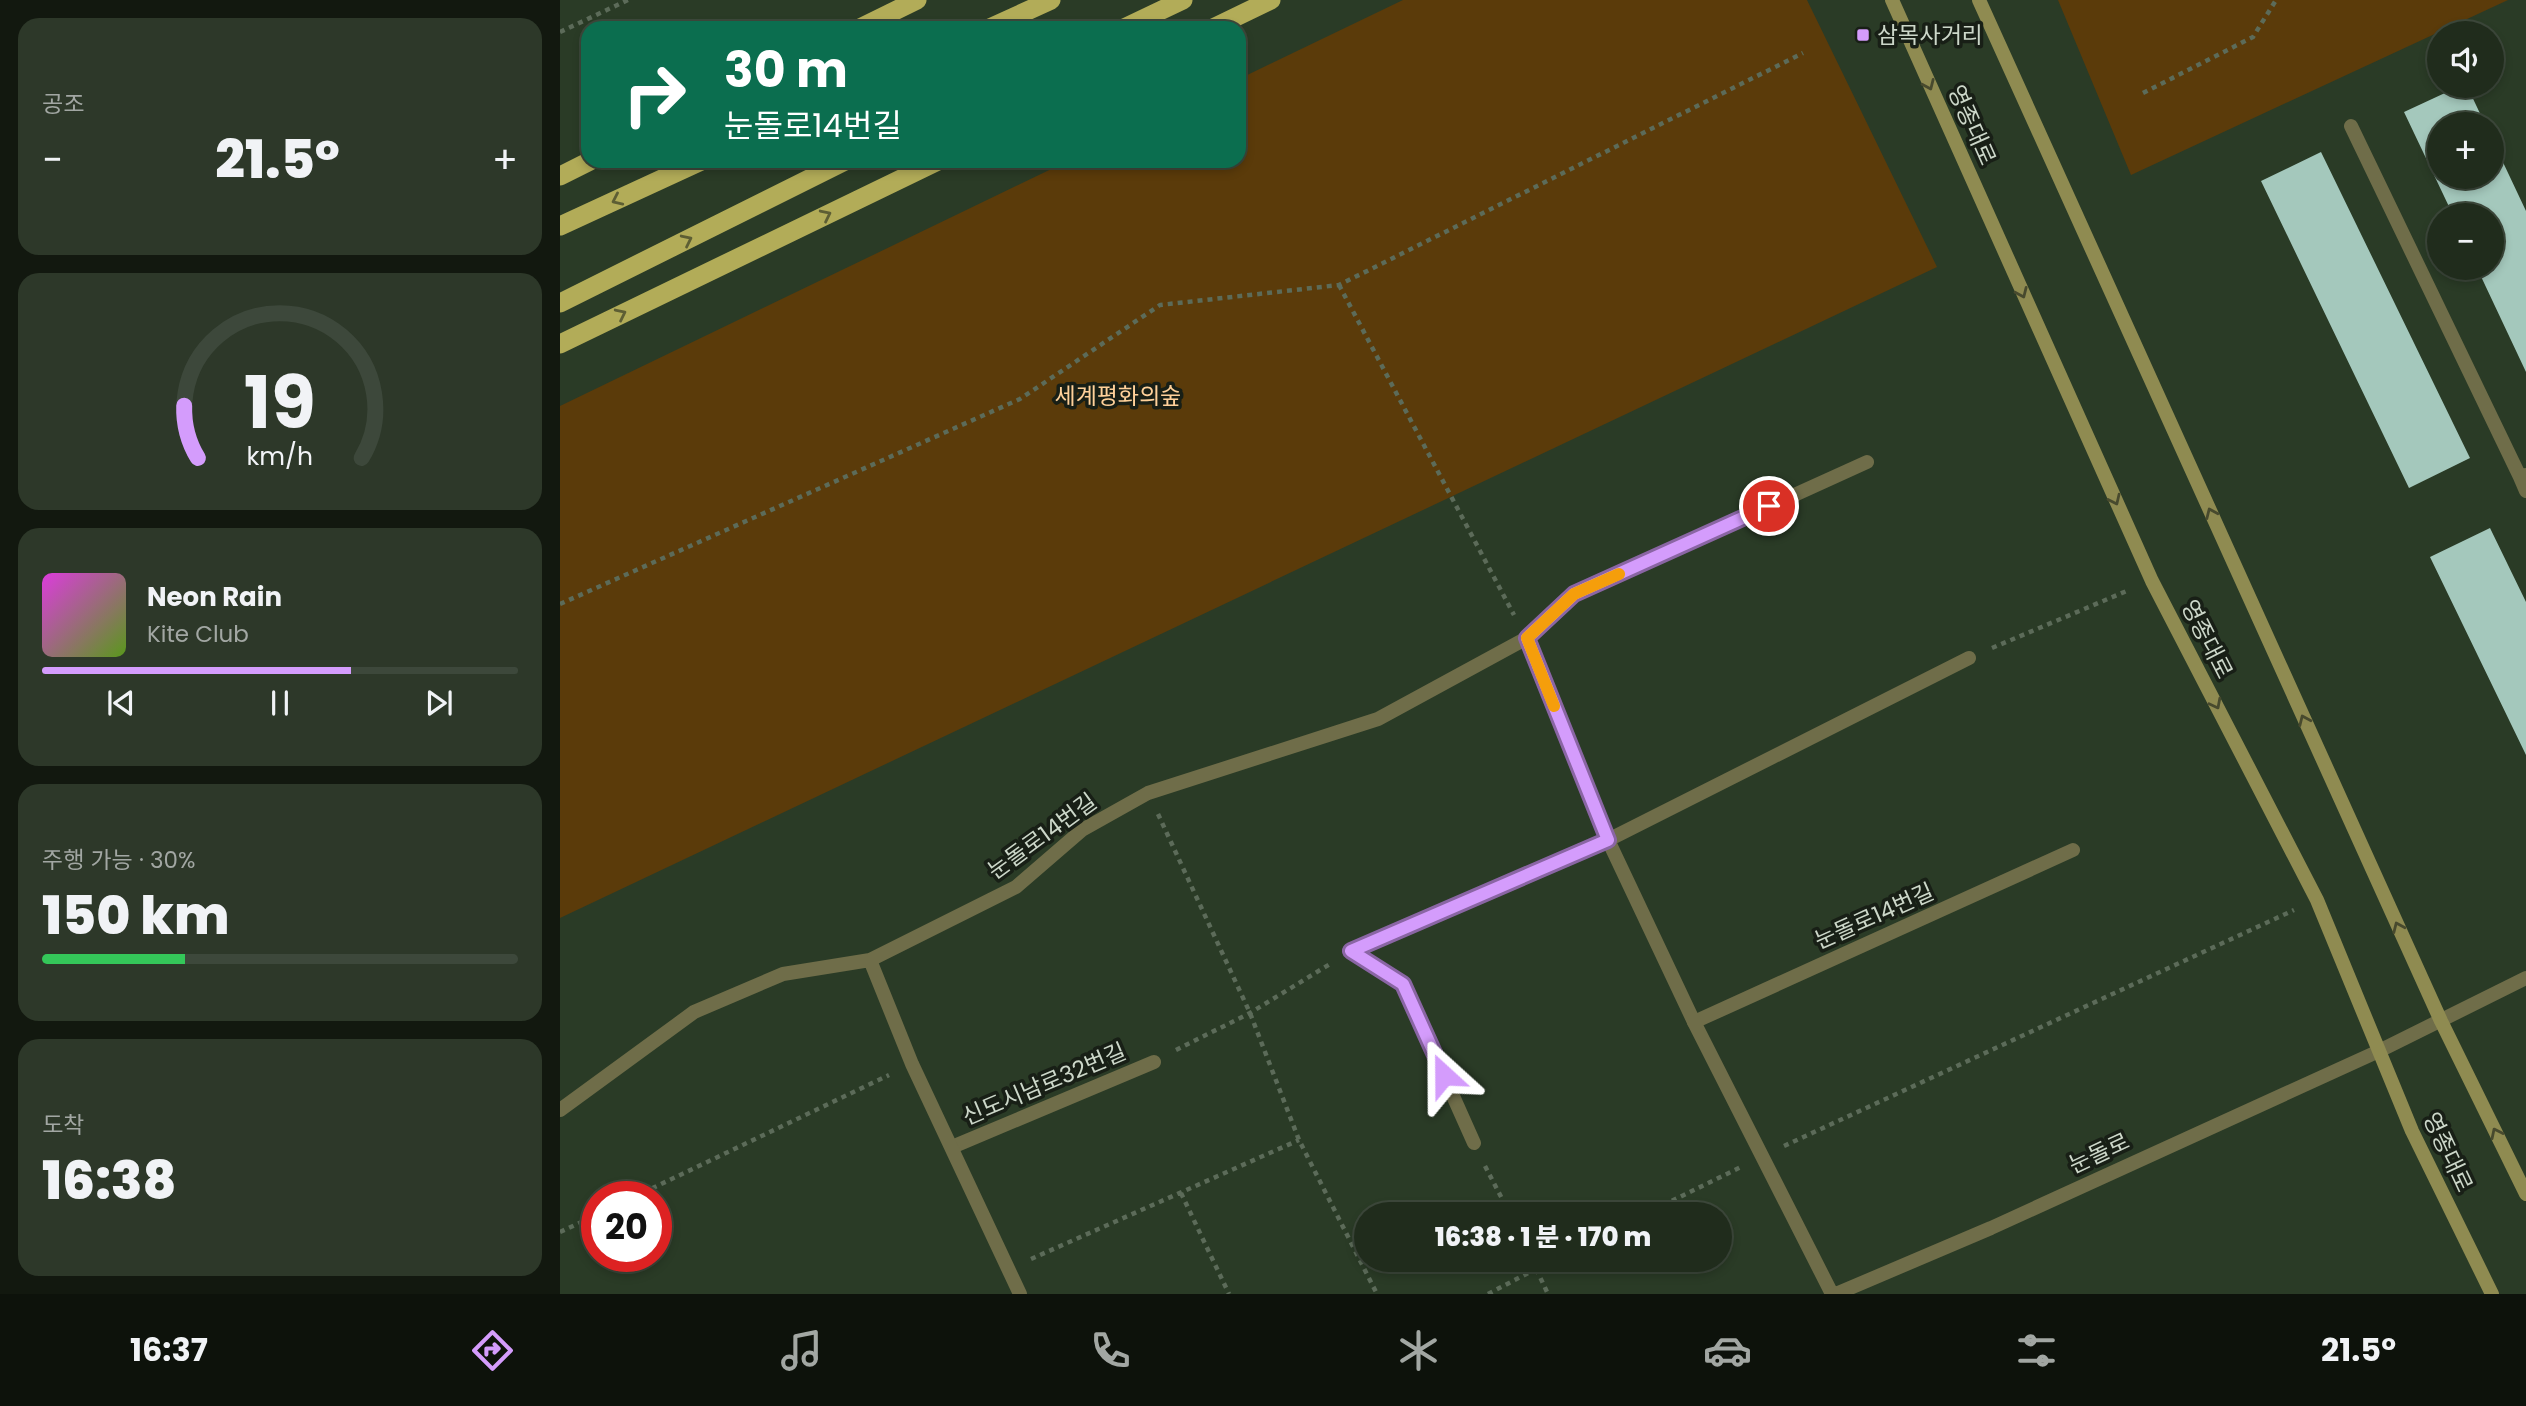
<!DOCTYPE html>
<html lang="ko">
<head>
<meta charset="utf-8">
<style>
	:root { --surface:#202c1c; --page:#2d3829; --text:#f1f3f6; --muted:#a2a7a3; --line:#3d483b; --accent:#d49cfc }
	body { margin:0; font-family:Poppins,"Noto Sans KR",sans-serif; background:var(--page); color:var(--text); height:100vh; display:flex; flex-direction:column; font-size:26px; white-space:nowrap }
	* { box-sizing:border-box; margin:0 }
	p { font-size:23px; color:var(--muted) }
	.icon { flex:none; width:38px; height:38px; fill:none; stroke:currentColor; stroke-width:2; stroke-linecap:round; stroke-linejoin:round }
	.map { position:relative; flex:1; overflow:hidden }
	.drawer { display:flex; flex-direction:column; gap:18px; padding:18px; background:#12180f; width:560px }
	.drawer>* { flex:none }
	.hud { position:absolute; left:21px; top:21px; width:665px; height:147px; border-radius:21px; box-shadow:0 4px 10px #0003,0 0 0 2px var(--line); background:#0b6e4f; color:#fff; overflow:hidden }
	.tools { position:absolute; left:1867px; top:21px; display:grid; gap:14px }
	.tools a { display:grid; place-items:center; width:77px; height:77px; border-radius:50%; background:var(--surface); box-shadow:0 4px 10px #0003,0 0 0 2px var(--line); font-size:35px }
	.speed { position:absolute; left:21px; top:1181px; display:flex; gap:14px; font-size:35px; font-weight:700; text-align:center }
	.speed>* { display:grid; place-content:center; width:91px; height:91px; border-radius:50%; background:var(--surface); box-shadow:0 4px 10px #0003,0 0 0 2px var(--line); line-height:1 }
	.speed .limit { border:10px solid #d22; background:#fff; color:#111 }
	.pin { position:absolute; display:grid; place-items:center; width:60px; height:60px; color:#fff; margin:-30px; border:4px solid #fff; border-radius:50%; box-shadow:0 2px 7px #0007 }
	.me { position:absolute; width:77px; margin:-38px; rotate:336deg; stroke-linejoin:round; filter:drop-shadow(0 0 5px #0008) }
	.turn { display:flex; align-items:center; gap:24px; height:147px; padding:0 28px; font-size:32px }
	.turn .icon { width:91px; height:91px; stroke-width:2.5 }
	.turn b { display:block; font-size:49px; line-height:60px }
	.big { font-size:52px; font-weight:800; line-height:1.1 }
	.drawer .card { flex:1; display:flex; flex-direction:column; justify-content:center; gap:10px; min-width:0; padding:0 24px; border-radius:21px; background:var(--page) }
	.drawer .dial { align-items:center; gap:0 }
	.dial svg { height:182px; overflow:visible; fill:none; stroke:var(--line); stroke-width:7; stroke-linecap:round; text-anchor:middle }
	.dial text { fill:var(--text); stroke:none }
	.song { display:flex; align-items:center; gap:21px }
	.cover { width:84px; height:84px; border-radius:10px; background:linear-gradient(135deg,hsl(300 70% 55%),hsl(90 70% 35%)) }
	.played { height:7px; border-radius:4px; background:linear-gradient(90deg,var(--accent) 65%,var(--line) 65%) }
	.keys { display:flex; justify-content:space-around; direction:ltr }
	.heat { display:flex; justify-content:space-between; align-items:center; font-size:38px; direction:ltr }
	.charge { height:10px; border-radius:5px; background:linear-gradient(90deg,#34c759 30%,var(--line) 0) }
	.trip { position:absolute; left:794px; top:1202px; width:378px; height:70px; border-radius:35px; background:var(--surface); box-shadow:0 4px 10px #0003,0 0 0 2px var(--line); font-weight:800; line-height:70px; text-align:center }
	.dock { display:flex; height:112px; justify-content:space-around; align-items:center; background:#0d120b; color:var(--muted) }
	.dock .icon { width:49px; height:49px }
	.dock .current { color:var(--accent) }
	.dock b { font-size:32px; color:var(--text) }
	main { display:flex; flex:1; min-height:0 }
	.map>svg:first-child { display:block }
	.green { fill:#5b3b0a }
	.building { fill:#a4c8bc }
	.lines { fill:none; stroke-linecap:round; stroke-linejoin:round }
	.path { stroke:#5c6b59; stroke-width:4.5; stroke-dasharray:5 5; stroke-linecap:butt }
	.service { stroke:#6f6d49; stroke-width:14 }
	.minor { stroke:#6f6d49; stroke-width:14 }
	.secondary { stroke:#8f8b51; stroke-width:14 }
	.trunk { stroke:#b2ac58; stroke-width:19 }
	.oneway { stroke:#484a2e }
	.oneway2 { stroke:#5d5e34 }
	.route-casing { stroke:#8a65a4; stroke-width:18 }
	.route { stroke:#d49cfc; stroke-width:12 }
	.slow { stroke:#f59e0b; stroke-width:12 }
	.poi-dot { fill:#d49cfc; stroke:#181f16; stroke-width:2.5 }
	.labels { text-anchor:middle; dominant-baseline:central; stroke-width:7; stroke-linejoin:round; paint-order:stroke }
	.poi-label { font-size:23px; fill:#ccd7c9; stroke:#181f16; text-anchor:start }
	.street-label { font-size:23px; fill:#ccd7c9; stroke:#181f16 }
	.park-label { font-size:23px; fill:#ffd19a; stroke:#181f16 }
</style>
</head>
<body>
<main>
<section class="drawer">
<div class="card"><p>공조</p>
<div class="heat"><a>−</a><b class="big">21.5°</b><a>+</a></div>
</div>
<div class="card dial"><svg viewBox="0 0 100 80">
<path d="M14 69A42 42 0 1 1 86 69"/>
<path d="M14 69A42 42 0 0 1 8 46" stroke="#d49cfc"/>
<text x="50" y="56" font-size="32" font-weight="700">19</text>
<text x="50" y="72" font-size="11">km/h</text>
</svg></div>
<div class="card">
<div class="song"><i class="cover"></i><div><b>Neon Rain</b><p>Kite Club</p></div></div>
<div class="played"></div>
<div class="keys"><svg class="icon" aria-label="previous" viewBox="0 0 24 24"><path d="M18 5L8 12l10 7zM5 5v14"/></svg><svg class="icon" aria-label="pause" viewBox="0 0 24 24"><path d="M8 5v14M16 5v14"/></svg><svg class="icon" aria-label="next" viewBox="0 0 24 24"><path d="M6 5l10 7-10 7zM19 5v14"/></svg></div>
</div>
<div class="card"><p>주행 가능 · 30%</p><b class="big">150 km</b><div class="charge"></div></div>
<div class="card"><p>도착</p><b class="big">16:38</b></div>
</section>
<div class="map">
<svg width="1966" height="1294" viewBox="0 0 1966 1294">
	<rect width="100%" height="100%" fill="#2a3b26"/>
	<path class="green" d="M843,0h404l130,267 -1377,651v-512l508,-245h171v-82z
		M1498,0h450l-377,175z"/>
	<path class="building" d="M1900,86h7l18,38h-45v53h52v-38l34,72v161l-49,-104h15v-53h-39l-49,-103z
		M1761,152l149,306 -61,30 -148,-307z
		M1930,528l36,74v153l-96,-198z"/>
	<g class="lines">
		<path class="path" d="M0,32l68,-32
			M1583,93l110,-56 23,-37
			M779,285l175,330
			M0,604l460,-205 140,-94 179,-20 464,-232
			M1432,648l137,-58
			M598,814l92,199 49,127 78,154
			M616,1050l74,-37 80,-49
			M1224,1146l510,-236
			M925,1166l25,48
			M621,1193l48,101
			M74,1197l255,-122
			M1085,1214l96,-47
			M0,1232l37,-17
			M471,1259l268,-119
			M972,1260l16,34
			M928,1294l65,-34"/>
		<path class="service" d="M1791,126l169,351
			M1966,475l-6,2 6,14
			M967,638l47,-43 293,-133
			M1134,1022l379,-172
			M914,1143l-71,-159 -52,-33 257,-111 361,-182
			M392,1147l202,-85"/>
		<path class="minor" d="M310,960l42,104 108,230
			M0,1110l134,-98 89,-38 87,-14 146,-73 66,-57 66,-37 230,-74 149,-81 81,202 86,182 138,272
			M1276,1294l155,-66 388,-177 147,-73"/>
		<path class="secondary" d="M1332,0l260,581 165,319 95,231 80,163
			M1419,0l462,1021 85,173"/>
		<path class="trunk" d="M300,28l57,-28
			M430,28l61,-28
			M564,28l59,-28
			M653,28l58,-28
			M0,176l30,-15
			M0,226l141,-65
			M0,303l285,-142
			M0,344l378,-183"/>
	</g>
	<defs><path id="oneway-chevron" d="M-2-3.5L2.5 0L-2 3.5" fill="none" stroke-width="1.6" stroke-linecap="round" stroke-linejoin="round" transform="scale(1.75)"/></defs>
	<g class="oneway">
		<use href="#oneway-chevron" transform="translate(1369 85) rotate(66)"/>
		<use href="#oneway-chevron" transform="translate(1462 293) rotate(66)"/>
		<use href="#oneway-chevron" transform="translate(1555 500) rotate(65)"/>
		<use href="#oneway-chevron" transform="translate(1651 513) rotate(-114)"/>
		<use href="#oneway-chevron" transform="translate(1656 704) rotate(63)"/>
		<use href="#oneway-chevron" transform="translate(1744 720) rotate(-114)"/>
		<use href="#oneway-chevron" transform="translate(1838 927) rotate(-114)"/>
		<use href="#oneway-chevron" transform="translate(1936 1133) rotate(-116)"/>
	</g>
	<g class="oneway2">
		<use href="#oneway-chevron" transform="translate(57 200) rotate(155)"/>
		<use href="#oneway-chevron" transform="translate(266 215) rotate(-26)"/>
		<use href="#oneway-chevron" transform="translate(127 240) rotate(-26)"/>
		<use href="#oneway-chevron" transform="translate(61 314) rotate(-26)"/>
	</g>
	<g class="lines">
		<g class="route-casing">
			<path id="route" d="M884,1075l-41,-91 -52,-33 257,-111 -81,-202 47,-44 195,-88"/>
		</g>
		<use href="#route" class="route"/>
		<path class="slow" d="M994,706l-27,-68 47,-44 45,-20"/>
	</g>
	<rect class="poi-dot" x="1296" y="28" width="14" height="14" rx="3.5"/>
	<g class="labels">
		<g class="poi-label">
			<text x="1317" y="35">삼목사거리</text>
		</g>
		<g class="street-label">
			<text transform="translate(1412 125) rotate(66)">영종대로</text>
			<text transform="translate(1647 639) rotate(63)">영종대로</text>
			<text transform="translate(482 836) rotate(-36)">눈돌로14번길</text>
			<text transform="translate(1314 916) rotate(-24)">눈돌로14번길</text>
			<text transform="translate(484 1084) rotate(-23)">신도시남로32번길</text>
			<text transform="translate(1888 1152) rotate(65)">영종대로</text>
			<text transform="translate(1539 1153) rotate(-25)">눈돌로</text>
		</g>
		<g class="park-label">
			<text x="558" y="396">세계평화의숲</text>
		</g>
	</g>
</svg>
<div class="tools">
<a><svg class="icon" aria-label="sound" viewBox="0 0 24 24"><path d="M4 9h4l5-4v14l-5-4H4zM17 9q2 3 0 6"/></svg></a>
<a>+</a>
<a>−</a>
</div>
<div class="speed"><div class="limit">20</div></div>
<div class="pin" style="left:1209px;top:506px;background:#d93025"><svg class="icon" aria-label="arrive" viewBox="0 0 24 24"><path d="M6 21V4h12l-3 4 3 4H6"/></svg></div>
<svg class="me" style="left:884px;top:1075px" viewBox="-20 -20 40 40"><path d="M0-17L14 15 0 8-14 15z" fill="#d49cfc" stroke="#fff" stroke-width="4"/></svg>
<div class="trip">16:38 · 1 분 · 170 m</div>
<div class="hud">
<div class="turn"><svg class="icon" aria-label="right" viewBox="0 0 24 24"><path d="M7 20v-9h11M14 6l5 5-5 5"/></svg><div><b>30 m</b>눈돌로14번길</div></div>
</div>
</div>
</main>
<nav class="dock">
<b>16:37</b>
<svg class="icon current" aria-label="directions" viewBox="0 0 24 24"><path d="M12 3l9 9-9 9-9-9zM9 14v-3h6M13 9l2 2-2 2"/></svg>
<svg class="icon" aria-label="music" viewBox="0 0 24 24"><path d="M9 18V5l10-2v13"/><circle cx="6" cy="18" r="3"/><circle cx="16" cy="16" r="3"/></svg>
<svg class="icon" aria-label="phone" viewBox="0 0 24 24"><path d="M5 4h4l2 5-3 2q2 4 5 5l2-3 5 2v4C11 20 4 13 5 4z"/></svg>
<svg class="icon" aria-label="climate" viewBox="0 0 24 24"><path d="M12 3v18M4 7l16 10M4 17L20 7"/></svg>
<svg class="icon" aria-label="car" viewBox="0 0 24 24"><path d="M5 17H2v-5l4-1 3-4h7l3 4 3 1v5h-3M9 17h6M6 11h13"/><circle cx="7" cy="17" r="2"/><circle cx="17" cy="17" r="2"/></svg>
<svg class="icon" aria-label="filters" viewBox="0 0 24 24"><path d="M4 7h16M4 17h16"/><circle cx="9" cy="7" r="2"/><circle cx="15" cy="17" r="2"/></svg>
<b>21.5°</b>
</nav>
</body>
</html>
